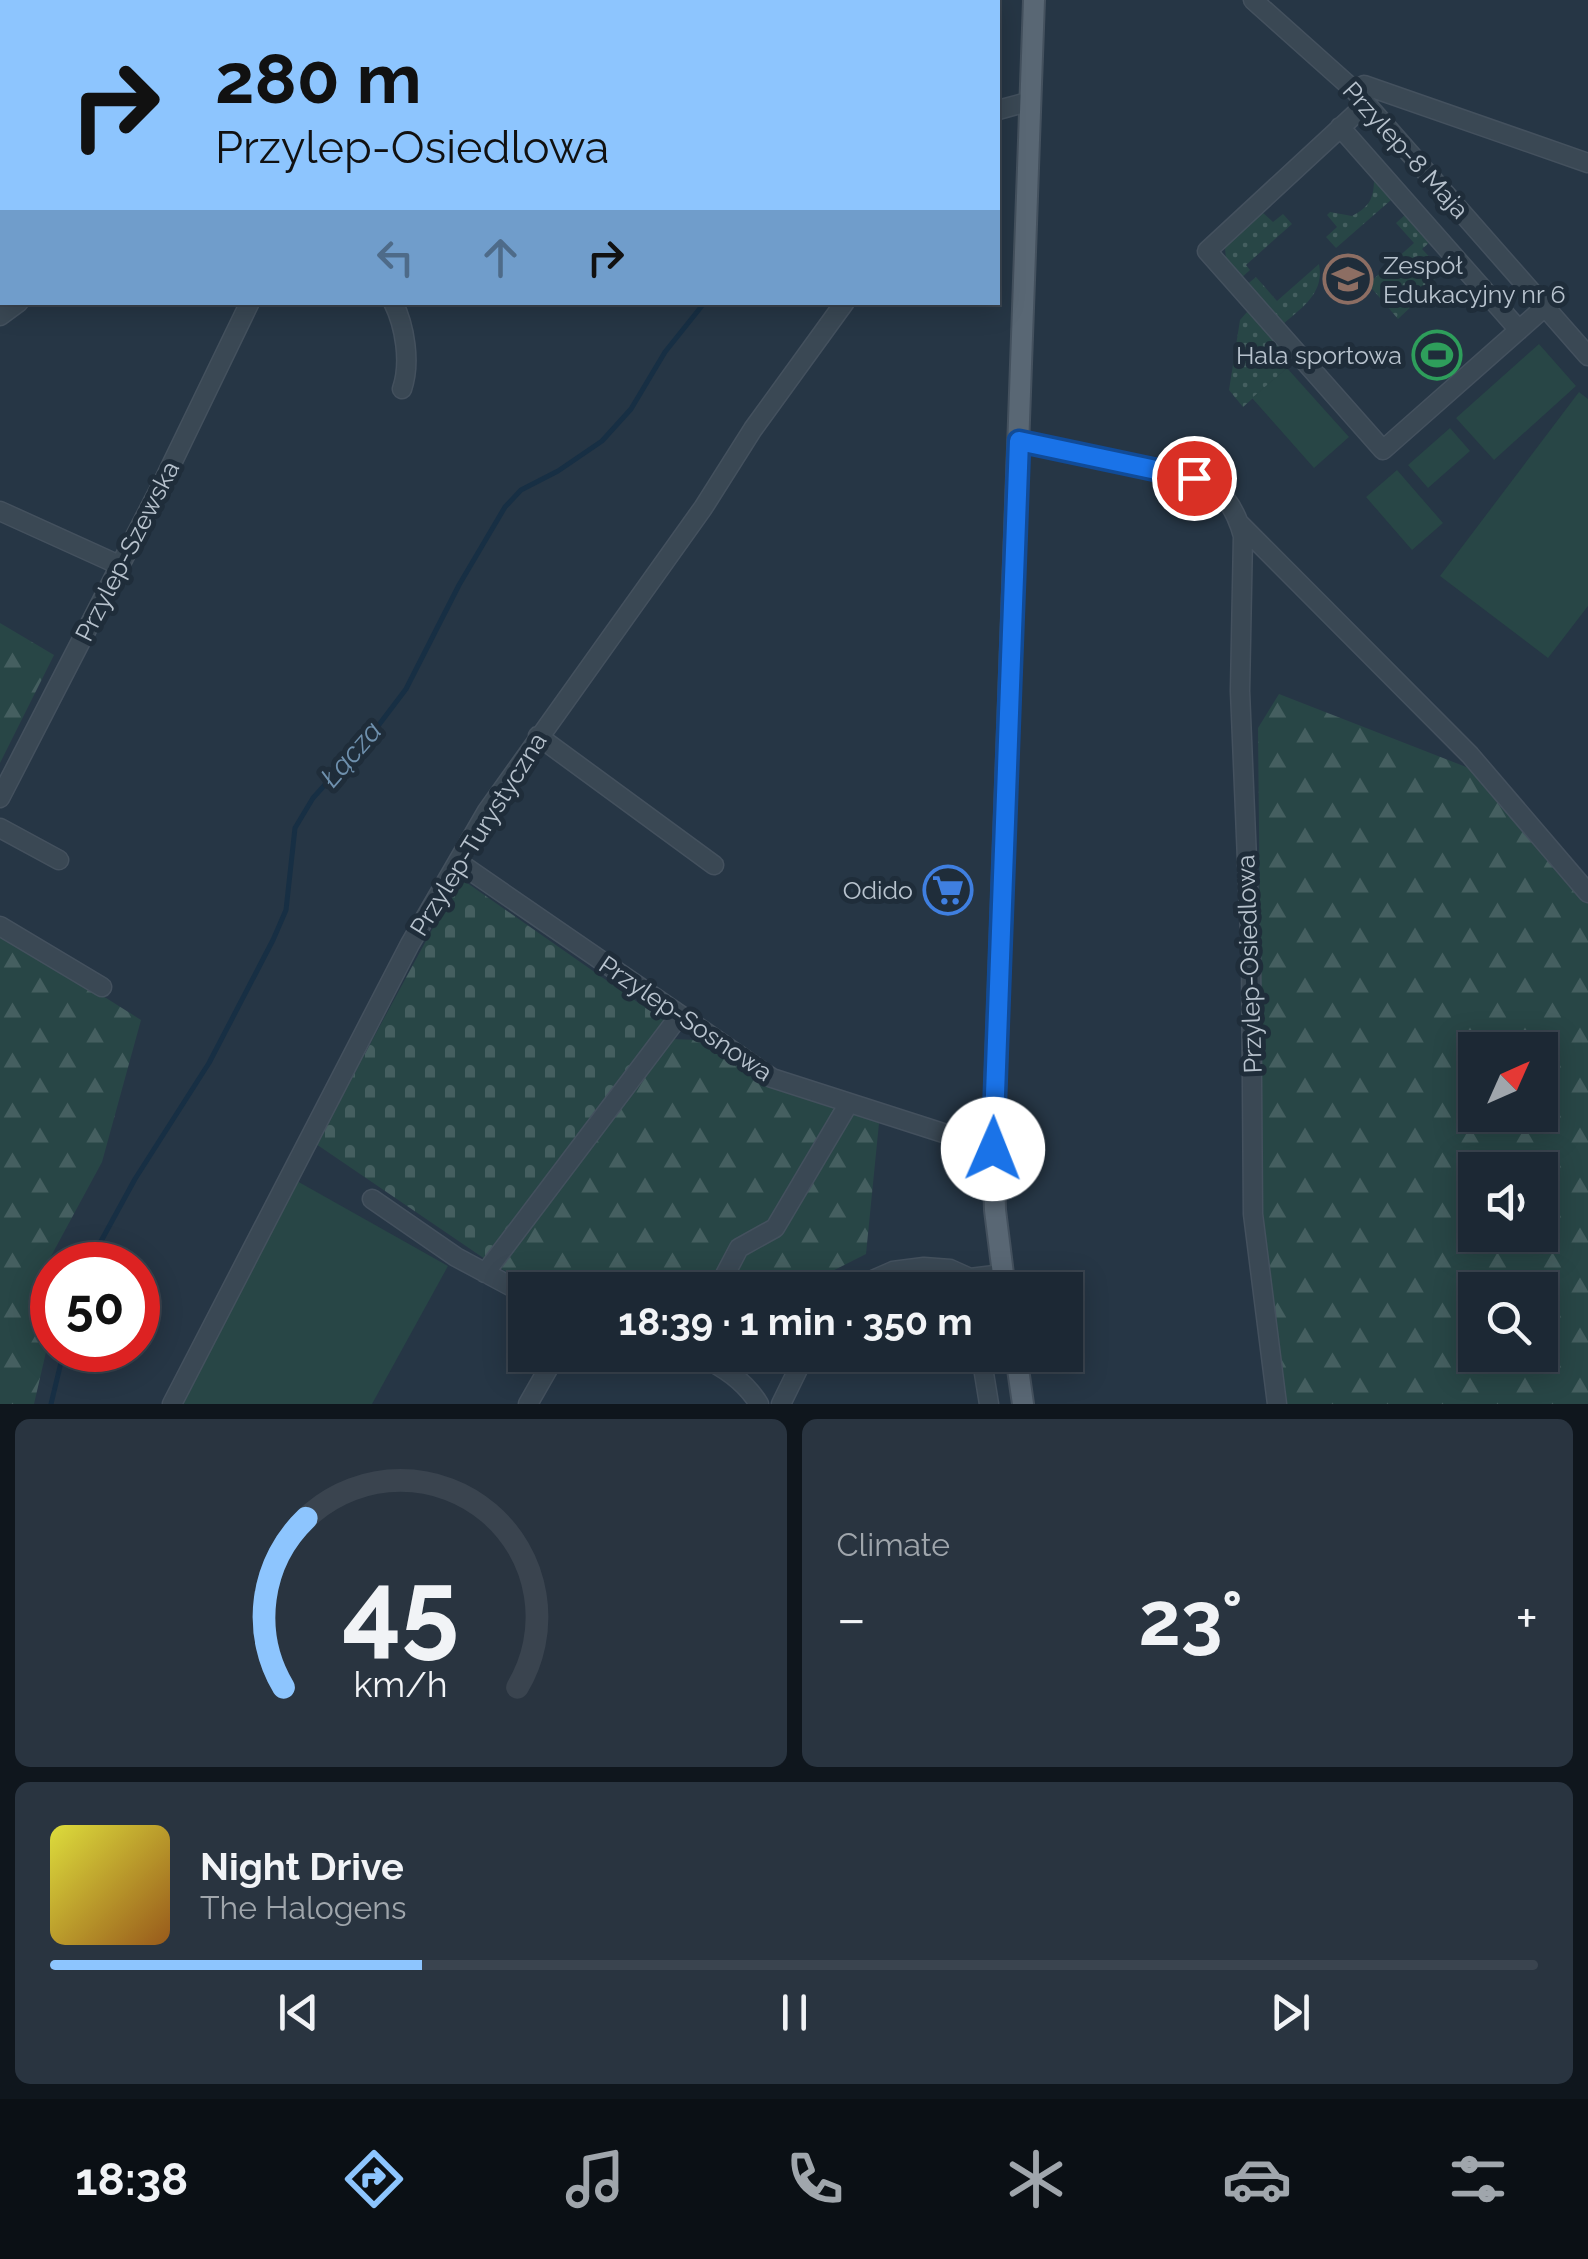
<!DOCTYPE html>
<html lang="en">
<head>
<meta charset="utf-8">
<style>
	:root { --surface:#1c2834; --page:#293440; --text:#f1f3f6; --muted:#a0a6ac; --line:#3a444f; --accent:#8dc5fe }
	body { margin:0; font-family:Raleway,sans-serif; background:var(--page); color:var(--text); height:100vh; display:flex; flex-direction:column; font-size:38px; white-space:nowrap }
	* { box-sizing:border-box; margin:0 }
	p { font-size:32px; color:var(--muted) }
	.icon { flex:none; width:55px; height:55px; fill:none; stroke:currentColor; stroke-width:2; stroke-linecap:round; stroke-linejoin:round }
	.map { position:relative; height:1404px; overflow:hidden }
	.panel { display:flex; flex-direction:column; gap:15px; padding:15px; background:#0f161d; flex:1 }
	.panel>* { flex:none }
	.top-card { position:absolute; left:0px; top:0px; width:1000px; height:305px; box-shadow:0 5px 25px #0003,0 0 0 2px var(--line); background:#8dc5fe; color:#111; overflow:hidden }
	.needle { width:65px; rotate:45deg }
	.tools { position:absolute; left:1458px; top:1032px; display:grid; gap:20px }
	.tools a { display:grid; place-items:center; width:100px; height:100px; border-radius:0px; background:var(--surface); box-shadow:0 5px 25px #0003,0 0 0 2px var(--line); font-size:50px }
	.speed { position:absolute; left:30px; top:1242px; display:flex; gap:20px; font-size:50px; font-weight:700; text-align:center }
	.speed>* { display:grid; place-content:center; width:130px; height:130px; border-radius:50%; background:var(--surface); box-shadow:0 5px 25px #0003,0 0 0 2px var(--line); line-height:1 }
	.speed .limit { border:15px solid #d22; background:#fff; color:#111 }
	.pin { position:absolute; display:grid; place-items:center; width:85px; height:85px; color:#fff; margin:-42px; border:5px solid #fff; border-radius:50%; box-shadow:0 2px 10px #0007 }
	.me { position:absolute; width:110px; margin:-55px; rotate:1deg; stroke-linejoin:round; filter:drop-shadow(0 0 8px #0008) }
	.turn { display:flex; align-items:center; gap:35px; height:210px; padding:0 50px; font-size:45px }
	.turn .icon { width:130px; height:130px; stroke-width:2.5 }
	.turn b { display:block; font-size:70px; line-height:85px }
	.lanes { display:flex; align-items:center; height:95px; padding:0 50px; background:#0003; justify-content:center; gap:50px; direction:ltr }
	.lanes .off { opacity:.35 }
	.big { font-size:75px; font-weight:700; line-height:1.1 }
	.panel .card { flex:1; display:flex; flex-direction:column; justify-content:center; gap:15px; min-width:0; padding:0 35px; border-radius:15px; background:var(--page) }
	.panel .dial { align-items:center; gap:0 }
	.dial svg { height:260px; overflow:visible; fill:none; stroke:var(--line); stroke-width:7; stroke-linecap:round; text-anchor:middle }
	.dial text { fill:var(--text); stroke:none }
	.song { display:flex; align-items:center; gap:30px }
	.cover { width:120px; height:120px; border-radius:15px; background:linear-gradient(135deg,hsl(60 70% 55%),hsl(30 70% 35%)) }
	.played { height:10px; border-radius:5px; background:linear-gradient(90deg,var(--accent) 25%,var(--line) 25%) }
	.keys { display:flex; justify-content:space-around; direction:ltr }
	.heat { display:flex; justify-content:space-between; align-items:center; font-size:55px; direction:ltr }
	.panel .tiles { flex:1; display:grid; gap:15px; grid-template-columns:1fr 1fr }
	.card:last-child { grid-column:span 2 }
	.trip { position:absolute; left:508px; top:1272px; width:575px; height:100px; border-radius:0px; background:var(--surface); box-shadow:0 5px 25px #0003,0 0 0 2px var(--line); font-weight:700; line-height:100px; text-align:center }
	.tab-bar { display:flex; height:160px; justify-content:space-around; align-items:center; background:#0b1015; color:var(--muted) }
	.tab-bar .icon { width:70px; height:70px }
	.tab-bar .active { color:var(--accent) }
	.tab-bar b { font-size:45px; color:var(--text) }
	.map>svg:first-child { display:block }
	.grass { fill:url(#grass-dots) }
	.forest { fill:url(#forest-firs); fill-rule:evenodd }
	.cemetery { fill:url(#cemetery-stones) }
	.pitch { fill:#284646 }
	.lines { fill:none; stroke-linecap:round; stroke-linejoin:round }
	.stream { stroke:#172f44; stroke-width:5 }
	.minor-casing { stroke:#44515e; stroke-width:21 }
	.major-casing { stroke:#44515e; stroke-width:24 }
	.minor { stroke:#3a4854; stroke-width:18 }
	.major { stroke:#596774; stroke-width:20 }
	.route-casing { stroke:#114b97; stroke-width:25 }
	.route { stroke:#1a73e8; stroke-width:18 }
	.labels { text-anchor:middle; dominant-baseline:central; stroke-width:10; stroke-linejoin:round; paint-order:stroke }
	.street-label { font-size:25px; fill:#b8c3ce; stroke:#1f2d3a }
	.poi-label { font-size:25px; fill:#b8c3ce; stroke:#1f2d3a; text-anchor:end }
	.water-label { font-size:28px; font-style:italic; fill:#6f91ae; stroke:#1f2d3a }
</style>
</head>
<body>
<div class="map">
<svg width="1588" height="1404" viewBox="0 0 1588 1404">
	<defs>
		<pattern id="grass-dots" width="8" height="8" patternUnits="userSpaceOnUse" patternTransform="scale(2.5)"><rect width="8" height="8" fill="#284646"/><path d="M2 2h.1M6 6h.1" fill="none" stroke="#455f60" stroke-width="1.8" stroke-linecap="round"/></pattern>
		<pattern id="forest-firs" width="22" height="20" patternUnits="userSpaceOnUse" patternTransform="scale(2.5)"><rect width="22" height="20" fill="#284646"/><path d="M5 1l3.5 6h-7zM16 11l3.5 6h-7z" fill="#455f60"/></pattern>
		<pattern id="cemetery-stones" width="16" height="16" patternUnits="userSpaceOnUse" patternTransform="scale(2.5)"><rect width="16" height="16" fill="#284646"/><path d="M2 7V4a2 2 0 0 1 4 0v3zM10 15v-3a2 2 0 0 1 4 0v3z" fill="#455f60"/></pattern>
	</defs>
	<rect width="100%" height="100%" fill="#263645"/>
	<path class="grass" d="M1374,179l17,21 -55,48 -10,-11 11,-10 -10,-12 3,-3 22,4c17,-9 22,-17 22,-37z
		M1262,212l11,10 10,-8 9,10 -46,41 4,5 -11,10 -13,-20 -1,-12z
		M1405,215l25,27 -8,7 16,17 7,-6 6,6 -23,19 2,4 -32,30 -30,-35 46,-41 -18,-20z
		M1319,264c6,30 -18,44 -38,62l-36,-40 11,-9 21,24z
		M1247,312l6,1 42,48 -52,46 -14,-17 11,-70z"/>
	<path class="forest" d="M0,0h253l-251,2 -2,142z
		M0,623l54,32 -54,108z
		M1279,694l200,78 109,129v503h-302l-23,-171 -5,-505zM1475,1050h65v65h-65zM1475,1170h65v65h-65zM1475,1290h65v65h-65z
		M0,931l141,89 -39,142 -52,96 2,68 -18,78h-34z
		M671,1039l26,1 88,51 94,32 -13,131 -71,36h-256l-39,-22z"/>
	<path class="cemetery" d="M460,878l206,144 -181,237 -169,-115z"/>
	<path class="pitch" d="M1539,344l37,42 -82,74 -38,-42z
		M1287,368l62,69 -35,31 -62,-70z
		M1579,392l9,7v207l-40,52 -108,-82z
		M1450,428l20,23 -42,37 -20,-23z
		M1397,470l46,53 -31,27 -46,-53z
		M297,1181l151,85 -76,138h-189z"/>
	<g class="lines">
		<path class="stream" d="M878,2v-2
			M88,1265l47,-86 74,-116 64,-123 13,-30 9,-82 18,-30 65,-72 28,-37 53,-104 46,-78 16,-17 37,-19 44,-30 29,-32 34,-57 40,-50
			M51,1404l13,-54"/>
		<g class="minor-casing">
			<path id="minor" d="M272,0l4,2
				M635,0l5,2
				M1253,0l102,91 233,265
				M396,2v-2
				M558,2l1,-2
				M1355,91l9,-6 224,78
				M1366,104l-159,147 176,199 162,-143
				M998,110l33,-9
				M1340,127l179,203
				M393,302c12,24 18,61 9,87
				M0,316l19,-14
				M1019,441l175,36c29,12 41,30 49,59l-3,155 11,266 2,257 24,190
				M0,511l119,54
				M1240,524l230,231 118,138
				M538,736l176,129
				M0,798l162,-314 88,-182
				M0,828l59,32
				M458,862l314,216 221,71
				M0,926l102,61
				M372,1199l84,58 69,37
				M485,1273l195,-258
				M717,1290l22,-42 36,-20 74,-125
				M850,1290l43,-19 31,-4 26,2 20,9 33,-4
				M699,1355c25,13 45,25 60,49
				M981,1355l8,49
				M172,1404l238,-460 77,-133 216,-303 50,-79 92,-127
				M528,1404l28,-49
				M781,1404l24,-49"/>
		</g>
		<g class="major-casing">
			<path id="major" d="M1005,1290l-10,-80 -2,-61 41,-1149
				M1016,1355l7,49"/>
		</g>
		<use href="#minor" class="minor"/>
		<use href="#major" class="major"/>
	</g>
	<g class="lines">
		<g class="route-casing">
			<path id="route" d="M993,1149l26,-708 175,37"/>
		</g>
		<use href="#route" class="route"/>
	</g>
	<defs>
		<g id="school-ring" transform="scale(2.5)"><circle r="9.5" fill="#1f2d3a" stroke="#8d6e63" stroke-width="1.5"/><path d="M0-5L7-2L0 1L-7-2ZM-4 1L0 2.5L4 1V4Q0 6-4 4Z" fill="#8d6e63"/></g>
		<g id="stadium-ring" transform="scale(2.5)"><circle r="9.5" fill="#1f2d3a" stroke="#2e9e5b" stroke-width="1.5"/><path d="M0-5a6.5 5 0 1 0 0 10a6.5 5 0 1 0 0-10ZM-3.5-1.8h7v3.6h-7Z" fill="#2e9e5b"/></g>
		<g id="supermarket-ring" transform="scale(2.5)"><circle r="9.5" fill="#1f2d3a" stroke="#3f7fe0" stroke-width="1.5"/><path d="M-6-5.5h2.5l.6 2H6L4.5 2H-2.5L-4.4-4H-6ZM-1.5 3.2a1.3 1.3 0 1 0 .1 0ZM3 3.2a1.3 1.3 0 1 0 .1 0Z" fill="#3f7fe0"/></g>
	</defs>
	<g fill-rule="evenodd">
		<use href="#school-ring" x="1348" y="279"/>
		<use href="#stadium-ring" x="1437" y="355"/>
		<use href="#supermarket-ring" x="948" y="890"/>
	</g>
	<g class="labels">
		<g class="street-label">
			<text transform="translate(1406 150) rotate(48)">Przylep-8 Maja</text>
			<text transform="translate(127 551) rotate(-63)">Przylep-Szewska</text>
			<text transform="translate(478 834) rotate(-58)">Przylep-Turystyczna</text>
			<text transform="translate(1249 964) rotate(-92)">Przylep-Osiedlowa</text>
			<text transform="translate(686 1018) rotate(34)">Przylep-Sosnowa</text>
		</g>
		<g class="poi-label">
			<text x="1383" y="265" text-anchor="start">Zespół<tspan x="1383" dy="29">Edukacyjny nr 6</tspan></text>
			<text x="1402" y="355">Hala sportowa</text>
			<text x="913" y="890">Odido</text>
		</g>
		<g class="water-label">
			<text transform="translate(351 754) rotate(-49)">Łącza</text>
		</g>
	</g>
</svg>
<div class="tools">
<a><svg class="needle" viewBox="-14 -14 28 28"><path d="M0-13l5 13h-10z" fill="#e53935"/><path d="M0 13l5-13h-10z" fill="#a0a6ac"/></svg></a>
<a><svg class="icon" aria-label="sound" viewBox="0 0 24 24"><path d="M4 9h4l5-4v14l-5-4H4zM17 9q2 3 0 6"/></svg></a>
<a><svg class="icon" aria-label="search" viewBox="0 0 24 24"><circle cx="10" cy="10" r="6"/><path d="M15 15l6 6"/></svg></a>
</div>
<div class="speed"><div class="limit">50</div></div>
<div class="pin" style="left:1194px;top:478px;background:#d93025"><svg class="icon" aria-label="arrive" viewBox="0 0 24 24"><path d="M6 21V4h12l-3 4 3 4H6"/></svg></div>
<svg class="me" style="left:993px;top:1149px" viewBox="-20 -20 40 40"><circle r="19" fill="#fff"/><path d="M0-13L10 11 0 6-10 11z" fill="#1a73e8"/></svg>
<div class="trip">18:39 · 1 min · 350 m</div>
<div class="top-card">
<div class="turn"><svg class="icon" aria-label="right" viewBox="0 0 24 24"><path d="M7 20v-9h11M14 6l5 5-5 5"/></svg><div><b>280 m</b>Przylep-Osiedlowa</div></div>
<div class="lanes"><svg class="icon off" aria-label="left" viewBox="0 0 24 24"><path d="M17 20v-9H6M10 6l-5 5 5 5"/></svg><svg class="icon off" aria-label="ahead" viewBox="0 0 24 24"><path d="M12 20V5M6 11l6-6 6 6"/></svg><svg class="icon" aria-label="right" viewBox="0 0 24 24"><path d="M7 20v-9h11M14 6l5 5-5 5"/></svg></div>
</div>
</div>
<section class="panel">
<div class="tiles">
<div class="card dial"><svg viewBox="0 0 100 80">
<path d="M14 69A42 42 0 1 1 86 69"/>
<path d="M14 69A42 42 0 0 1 21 17" stroke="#8dc5fe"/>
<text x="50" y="56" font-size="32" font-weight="700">45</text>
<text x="50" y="72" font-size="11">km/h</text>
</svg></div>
<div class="card"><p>Climate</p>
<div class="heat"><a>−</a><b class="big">23°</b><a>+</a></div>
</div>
<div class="card">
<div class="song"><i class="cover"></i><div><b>Night Drive</b><p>The Halogens</p></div></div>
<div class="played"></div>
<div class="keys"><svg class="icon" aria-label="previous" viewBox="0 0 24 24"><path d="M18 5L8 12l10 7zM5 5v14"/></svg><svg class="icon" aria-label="pause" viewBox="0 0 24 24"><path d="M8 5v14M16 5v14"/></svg><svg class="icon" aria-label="next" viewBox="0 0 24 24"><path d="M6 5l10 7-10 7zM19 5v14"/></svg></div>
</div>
</div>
</section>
<nav class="tab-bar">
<b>18:38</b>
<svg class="icon active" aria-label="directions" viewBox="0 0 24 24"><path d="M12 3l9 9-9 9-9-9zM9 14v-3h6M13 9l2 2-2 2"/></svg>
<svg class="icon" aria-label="music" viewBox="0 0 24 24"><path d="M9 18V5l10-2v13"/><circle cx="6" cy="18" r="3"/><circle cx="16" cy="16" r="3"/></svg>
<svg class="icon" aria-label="phone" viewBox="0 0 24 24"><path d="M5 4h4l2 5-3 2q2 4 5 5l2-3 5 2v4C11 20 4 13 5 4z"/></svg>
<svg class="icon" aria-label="climate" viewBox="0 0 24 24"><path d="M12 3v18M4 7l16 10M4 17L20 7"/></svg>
<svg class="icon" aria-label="car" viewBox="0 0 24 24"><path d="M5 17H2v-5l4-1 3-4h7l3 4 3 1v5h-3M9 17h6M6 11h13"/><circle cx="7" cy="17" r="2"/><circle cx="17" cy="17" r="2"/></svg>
<svg class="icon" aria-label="filters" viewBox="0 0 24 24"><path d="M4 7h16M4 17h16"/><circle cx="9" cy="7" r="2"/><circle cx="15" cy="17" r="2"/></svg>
</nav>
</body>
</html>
